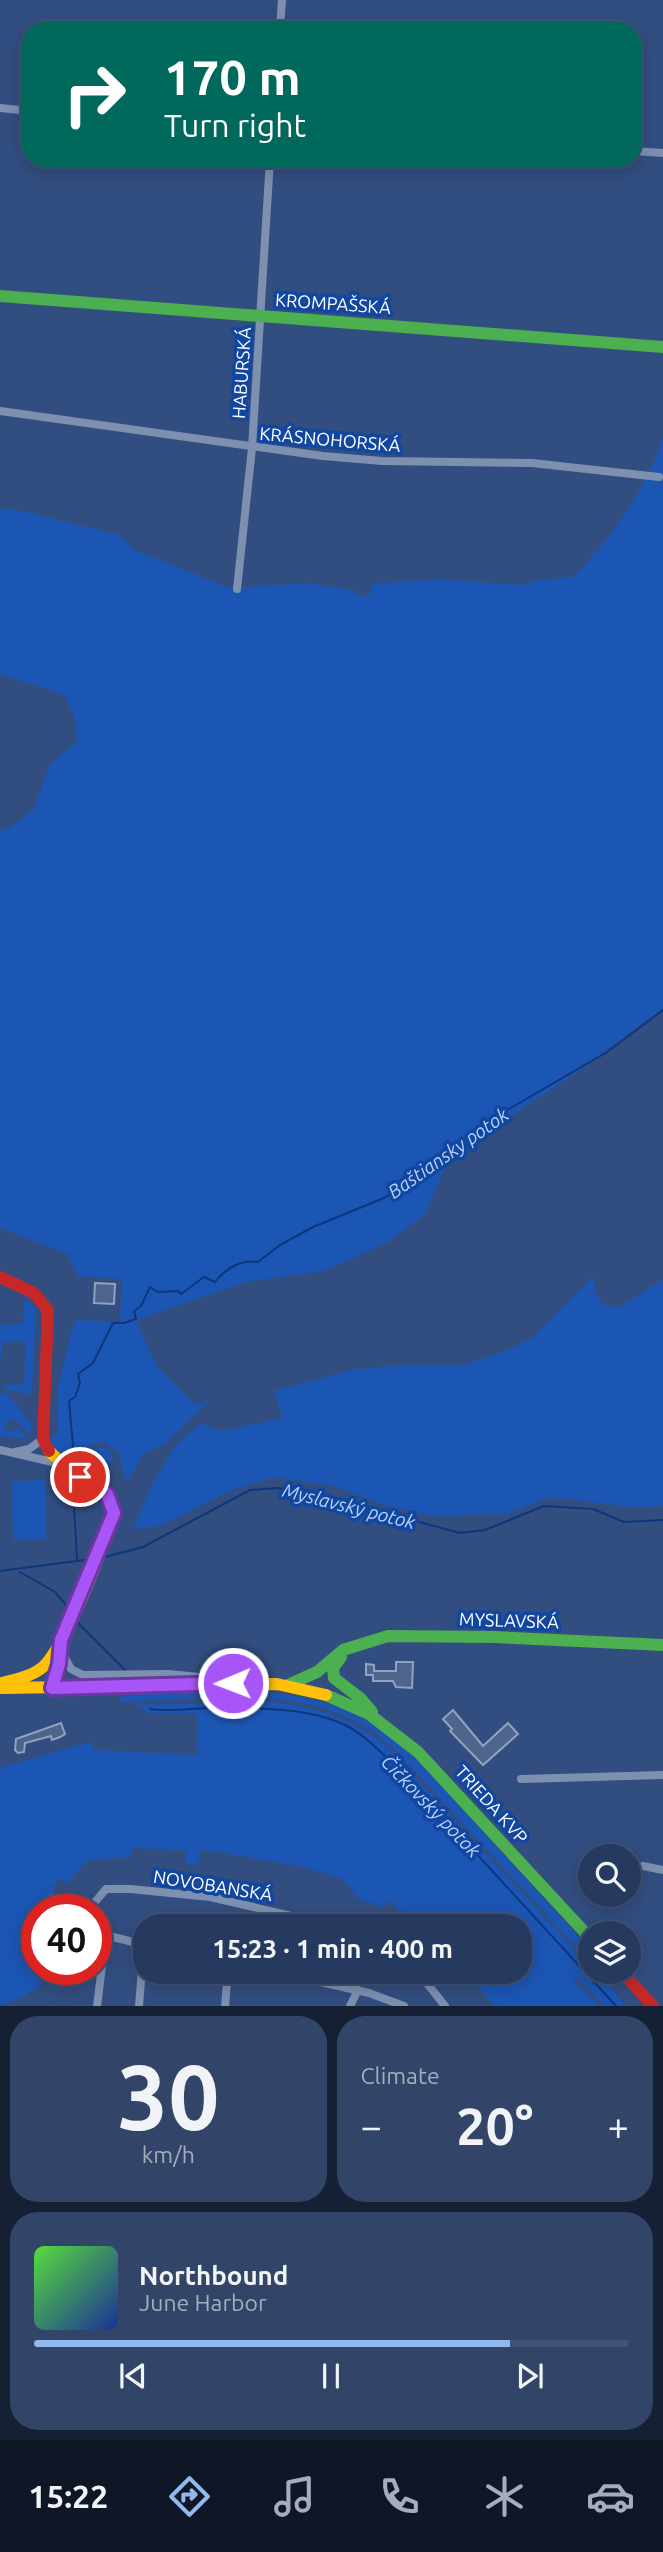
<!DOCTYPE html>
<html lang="en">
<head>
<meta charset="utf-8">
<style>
	:root { --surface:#263a60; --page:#324569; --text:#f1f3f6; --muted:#a4adbd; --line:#425475; --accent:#90b9f0 }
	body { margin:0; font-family:Ubuntu,sans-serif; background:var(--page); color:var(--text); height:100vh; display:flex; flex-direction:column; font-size:26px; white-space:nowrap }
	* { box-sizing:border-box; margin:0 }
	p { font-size:23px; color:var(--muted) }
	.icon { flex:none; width:38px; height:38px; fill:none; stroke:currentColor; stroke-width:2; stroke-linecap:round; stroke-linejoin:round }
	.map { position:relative; height:2006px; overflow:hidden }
	.sheet { display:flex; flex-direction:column; gap:10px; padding:10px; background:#152035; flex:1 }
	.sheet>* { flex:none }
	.top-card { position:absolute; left:21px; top:21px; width:621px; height:147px; border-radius:28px; box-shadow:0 4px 18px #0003,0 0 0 2px var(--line); background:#00695c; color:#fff; overflow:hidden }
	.controls { position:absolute; left:578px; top:1844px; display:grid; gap:14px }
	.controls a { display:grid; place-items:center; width:63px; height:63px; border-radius:50%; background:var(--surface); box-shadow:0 4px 18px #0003,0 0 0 2px var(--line); font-size:35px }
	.speed { position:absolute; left:21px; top:1894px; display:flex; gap:14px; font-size:35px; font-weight:700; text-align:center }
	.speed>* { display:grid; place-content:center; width:91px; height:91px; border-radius:50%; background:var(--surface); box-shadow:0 4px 18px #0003,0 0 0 2px var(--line); line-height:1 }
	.speed .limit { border:10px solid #d22; background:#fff; color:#111 }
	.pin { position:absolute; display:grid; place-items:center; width:60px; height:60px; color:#fff; margin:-30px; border:4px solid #fff; border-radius:50%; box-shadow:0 2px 7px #0007 }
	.me { position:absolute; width:77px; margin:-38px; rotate:269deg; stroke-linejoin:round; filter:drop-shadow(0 0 5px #0008) }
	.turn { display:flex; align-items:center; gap:24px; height:147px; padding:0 28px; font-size:32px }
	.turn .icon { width:91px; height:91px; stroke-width:2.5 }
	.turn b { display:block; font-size:49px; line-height:60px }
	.big { font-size:52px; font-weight:600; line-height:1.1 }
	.sheet .tile { flex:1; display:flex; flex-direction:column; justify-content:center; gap:10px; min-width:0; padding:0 24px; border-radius:28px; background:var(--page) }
	.sheet .dial { align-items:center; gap:0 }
	.dial b { font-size:91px; line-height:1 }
	.song { display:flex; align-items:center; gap:21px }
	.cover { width:84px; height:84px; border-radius:10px; background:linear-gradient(135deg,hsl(110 70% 55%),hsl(230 70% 35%)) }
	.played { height:7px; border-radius:4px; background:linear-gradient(90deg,var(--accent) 80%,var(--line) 80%) }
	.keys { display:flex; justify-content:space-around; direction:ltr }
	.heat { display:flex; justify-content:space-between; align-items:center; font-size:38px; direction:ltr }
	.sheet .tiles { flex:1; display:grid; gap:10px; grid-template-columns:1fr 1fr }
	.tile:last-child { grid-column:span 2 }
	.trip { position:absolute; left:133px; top:1914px; width:399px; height:70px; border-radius:28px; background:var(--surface); box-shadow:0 4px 18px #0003,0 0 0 2px var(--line); font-weight:600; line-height:70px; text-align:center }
	.tabs { display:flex; height:112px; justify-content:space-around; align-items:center; background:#0f1726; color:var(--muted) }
	.tabs .icon { width:49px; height:49px }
	.tabs .selected { color:var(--accent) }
	.tabs b { font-size:32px; color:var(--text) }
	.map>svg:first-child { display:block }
	.green { fill:#1c56b4 }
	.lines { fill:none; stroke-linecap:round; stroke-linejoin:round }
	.stream { stroke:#0e367d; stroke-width:2 }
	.building { fill:#4d658d; stroke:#92a2be; stroke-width:2 }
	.street { stroke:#7d90b0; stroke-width:8 }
	.fast { stroke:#4caf50; stroke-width:12 }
	.slow { stroke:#ffc107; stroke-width:12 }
	.jam { stroke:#c62828; stroke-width:12 }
	.route-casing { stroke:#6d37a1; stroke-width:18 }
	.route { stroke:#a855f7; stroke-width:12 }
	.labels { text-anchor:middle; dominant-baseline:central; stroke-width:7; stroke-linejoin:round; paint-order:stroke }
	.street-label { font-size:18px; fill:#fff; stroke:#1146a1 }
	.water-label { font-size:19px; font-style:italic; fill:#b7d2fb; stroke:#1146a1 }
</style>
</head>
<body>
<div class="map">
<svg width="663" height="2006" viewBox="0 0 663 2006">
	<rect width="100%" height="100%" fill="#324e80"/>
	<path class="green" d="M663,437v571l-83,62 -129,86 -27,59 -36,27 -64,29 -78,11 -110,38 21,47 40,38 14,-6 -44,43 -24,13 -14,24 -4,-1 -6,-24 -14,-12 -11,1 -15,16 -18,5 -18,-25 9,-1 6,-7 -1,-37 15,-65 4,-9 44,2 2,-43 -44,-3 -10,-22 -68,-26v-398h6l28,-21 16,-45 27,-22 -2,-23 -10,-24 -65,-21v-164l9,-2 110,27 16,15 95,38 79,-5 47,8v4h14l2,-11 64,-5 86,6 18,-5 34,-3c38,-41 72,-87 89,-140z
		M594,1275l1,16 8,14 16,3 44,-29v227l-31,1 -82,-10 -40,16 -77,3 -42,-9 -58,-21 -59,-9 -42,13 -69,35 -30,4 21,-48 22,-36 25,-22 20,8 62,-13 -9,-27 81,-22 53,-4 52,1 46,-15 27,-14z
		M24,1300l9,5 3,5 -4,81h-3v4l-25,-7 1,-4 19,1 2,-44 -23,1 -3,18v-35l23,-1z
		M0,1374v19l7,1 24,29 -1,13 -12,-15 -11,-1 -3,8 7,5 7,-5 10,11 -28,-3z
		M100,1447l9,3 4,10 -6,5 -3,-1 -4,8 -15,-3 2,-15z
		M45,1480l1,59 -33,1 -1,-59z
		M227,1692c82,0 133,11 193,71l170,186v13l-176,-192c-14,-14 -27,-29 -43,-40 -72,-47 -170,-31 -251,-28v-4l10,-4z
		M267,1702c44,3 83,15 118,43l205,221v6h6l31,34h-23l-28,-30 -2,3 5,7 -2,4h7l15,16h-104l-30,-34h55v-45h-99l-33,-27 -5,7 -24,-8 -16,-20 -43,-13 -99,-17 -3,16 -13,-1 1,-14 -54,-2 -1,9 -43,3 -21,23 -7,-5 -8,11 4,4 -25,17 6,59h4l-2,17 -13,9 -26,11v-238l91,-26 3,8 103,5v-42h-48l-14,-8z"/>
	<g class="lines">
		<path class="stream" d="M74,1457l-5,-56 6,-4 5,-14 -2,-9 15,-11 20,-40h11l12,-4 -2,-8 7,-5 9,-19 8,5 20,-1 3,3 23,-17 11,5c10,-13 26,-23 43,-20l22,-17 33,-18 71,-29 66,-45 59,-44 98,-57 56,-42
			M73,1488l4,72
			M105,1557l38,-10 107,-57 26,-2 35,5 149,40 25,-3 59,-24 49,3 31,13 39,-2
			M0,1571l92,-12
			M20,1572l35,20 15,18
			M76,1621l49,49
			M150,1709c22,3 43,-1 65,-1 41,0 95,-1 132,18 19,10 34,27 50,41l219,239"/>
	</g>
	<path class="building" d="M95,1283l20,1 -1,20 -20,-1z
		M396,1662h17l-1,26 -16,-1 -3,-6h-20v-6h-7v-11l8,1v6h22z
		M453,1710l30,36 25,-23 10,11 -35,31 -33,-34 2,-2 -9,-10z
		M61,1723l4,11 -5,3 -8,3 -1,-4 -26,7 -1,9 -6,1 -3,-3 1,-11z"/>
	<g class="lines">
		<path class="street" d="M280,30l2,-30
			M0,108l30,3
			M634,151l29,2
			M0,411l323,45 59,5 150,2 127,14
			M237,589l15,-141 18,-289
			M0,1450l61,14
			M15,1452l14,-3 14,-10
			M61,1651l10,18 12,6 85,-1 62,6
			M52,1688l8,-34
			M521,1779l142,-4
			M643,1866l20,4
			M52,1898l13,11
			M89,1909l17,-20h25l79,8 129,30
			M96,1930l17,7 32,8
			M277,1972l92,21 35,13
			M418,1972l27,34
			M97,2006l9,-71
			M139,2006l5,-62
			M225,2006l3,-34
			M350,2006l8,-16"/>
		<path class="fast" d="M0,296l663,51
			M341,1657l-8,11 1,10 26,20 12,14
			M288,1685l29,-13 26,-22 45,-14 106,1 169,8
			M326,1695l43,19 49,38 172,186"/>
		<path class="slow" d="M2,1683c15,-4 33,-7 44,-19 22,-25 59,-119 68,-153 -12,-30 -44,-37 -65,-60
			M0,1688l277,-4 49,11"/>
		<path class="jam" d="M0,1277l34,16 14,17 -5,129 6,12
			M622,1972l31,34"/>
	</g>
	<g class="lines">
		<g class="route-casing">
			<path id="route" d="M80,1477l27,17 7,19 -53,127 -2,24 -7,24 181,-5"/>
		</g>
		<use href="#route" class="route"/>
	</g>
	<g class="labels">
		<g class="street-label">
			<text transform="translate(333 303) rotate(4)">KROMPAŠSKÁ</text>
			<text transform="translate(241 373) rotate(-86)">HABURSKÁ</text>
			<text transform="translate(330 439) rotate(5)">KRÁSNOHORSKÁ</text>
			<text transform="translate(509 1620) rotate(2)">MYSLAVSKÁ</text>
			<text transform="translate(492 1804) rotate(48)">TRIEDA KVP</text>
			<text transform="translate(213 1885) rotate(9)">NOVOBANSKÁ</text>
		</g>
		<g class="water-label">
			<text transform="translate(448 1153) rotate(-35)">Baštiansky potok</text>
			<text transform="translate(349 1506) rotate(14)">Myslavský potok</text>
			<text transform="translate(431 1806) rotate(46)">Čičkovský potok</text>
		</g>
	</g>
</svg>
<div class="controls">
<a><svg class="icon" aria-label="search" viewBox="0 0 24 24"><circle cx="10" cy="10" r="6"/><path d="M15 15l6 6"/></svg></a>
<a><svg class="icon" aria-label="layers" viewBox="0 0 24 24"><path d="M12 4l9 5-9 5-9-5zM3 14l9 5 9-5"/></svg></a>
</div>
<div class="speed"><div class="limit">40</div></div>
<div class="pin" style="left:80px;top:1477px;background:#d93025"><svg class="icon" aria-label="arrive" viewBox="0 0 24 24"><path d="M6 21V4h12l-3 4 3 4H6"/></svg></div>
<svg class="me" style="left:233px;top:1683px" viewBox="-20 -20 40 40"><circle r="17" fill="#a855f7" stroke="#fff" stroke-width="3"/><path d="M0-11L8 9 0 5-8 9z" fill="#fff"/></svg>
<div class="trip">15:23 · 1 min · 400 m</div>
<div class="top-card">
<div class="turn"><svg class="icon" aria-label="right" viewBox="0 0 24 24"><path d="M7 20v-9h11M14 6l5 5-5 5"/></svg><div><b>170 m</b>Turn right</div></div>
</div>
</div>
<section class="sheet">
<div class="tiles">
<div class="tile dial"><b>30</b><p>km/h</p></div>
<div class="tile"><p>Climate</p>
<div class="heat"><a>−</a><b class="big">20°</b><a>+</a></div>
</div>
<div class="tile">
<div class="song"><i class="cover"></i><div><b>Northbound</b><p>June Harbor</p></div></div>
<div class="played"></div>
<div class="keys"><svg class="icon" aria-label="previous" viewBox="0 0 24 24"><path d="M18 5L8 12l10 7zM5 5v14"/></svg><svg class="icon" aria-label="pause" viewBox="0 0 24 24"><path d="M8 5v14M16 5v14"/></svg><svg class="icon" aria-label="next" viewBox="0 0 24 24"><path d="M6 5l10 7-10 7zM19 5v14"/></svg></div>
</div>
</div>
</section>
<nav class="tabs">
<b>15:22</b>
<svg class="icon selected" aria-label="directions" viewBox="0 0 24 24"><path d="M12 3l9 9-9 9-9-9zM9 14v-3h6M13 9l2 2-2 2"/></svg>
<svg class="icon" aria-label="music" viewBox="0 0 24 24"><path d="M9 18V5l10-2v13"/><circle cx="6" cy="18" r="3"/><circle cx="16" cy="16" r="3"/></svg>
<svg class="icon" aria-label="phone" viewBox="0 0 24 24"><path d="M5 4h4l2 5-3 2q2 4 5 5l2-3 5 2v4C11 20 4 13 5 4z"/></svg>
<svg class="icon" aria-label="climate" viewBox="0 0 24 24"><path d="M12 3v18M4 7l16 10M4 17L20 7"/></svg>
<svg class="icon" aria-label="car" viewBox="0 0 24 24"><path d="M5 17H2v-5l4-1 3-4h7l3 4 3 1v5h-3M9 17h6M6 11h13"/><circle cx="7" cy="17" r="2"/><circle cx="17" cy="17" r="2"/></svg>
</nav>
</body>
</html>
